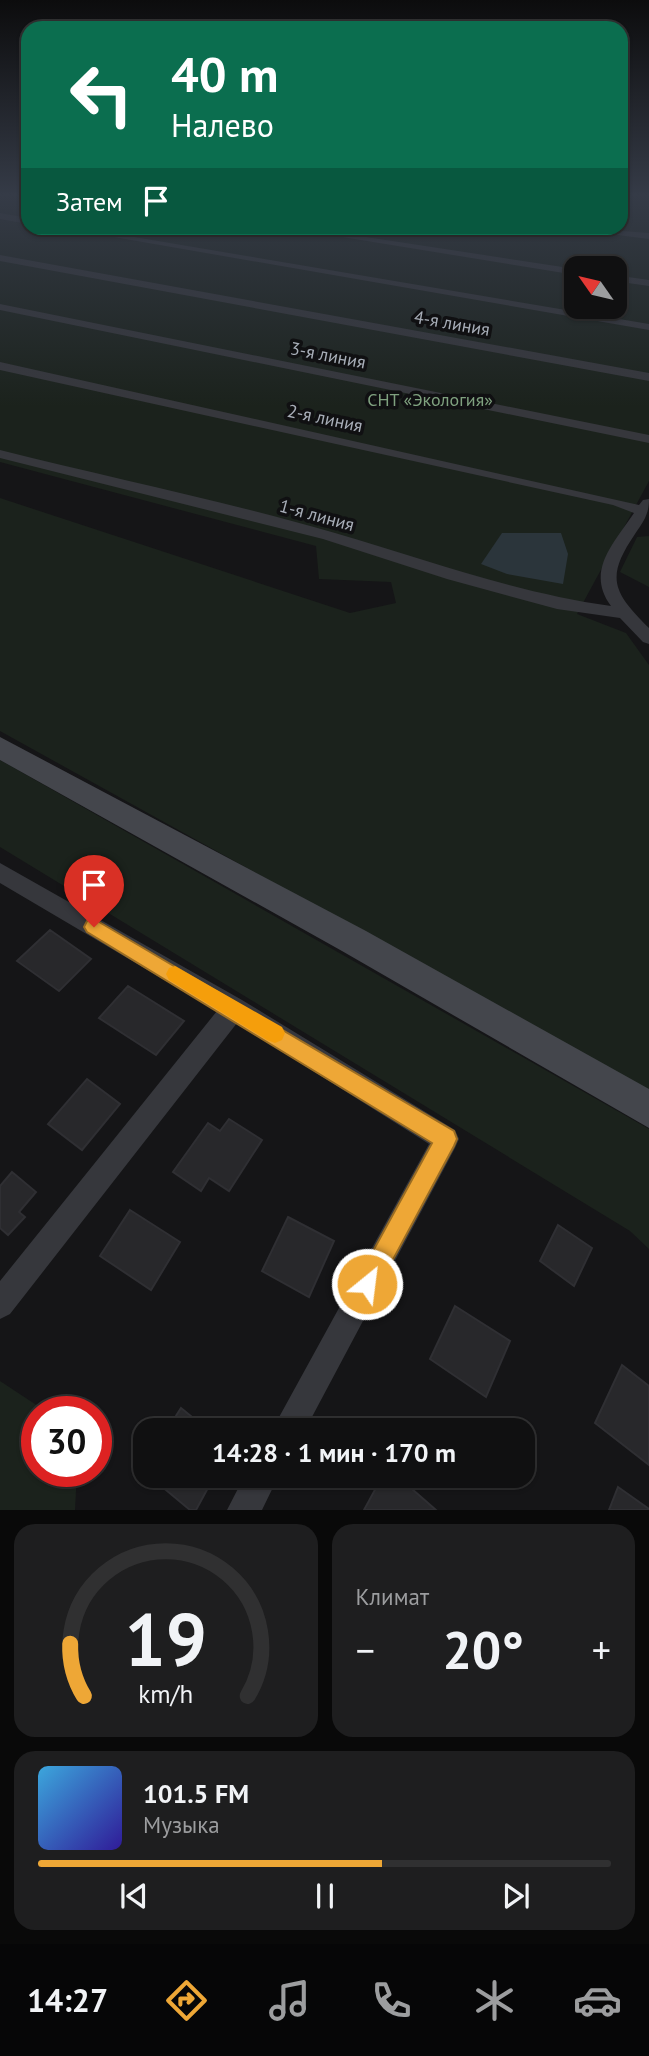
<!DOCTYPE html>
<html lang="ru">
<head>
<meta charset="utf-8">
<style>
	:root { --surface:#101011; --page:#1e1e1f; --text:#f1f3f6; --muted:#9c9d9f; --line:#303031; --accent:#eea736 }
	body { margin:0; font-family:"PT Sans",sans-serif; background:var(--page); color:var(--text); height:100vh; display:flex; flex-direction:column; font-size:26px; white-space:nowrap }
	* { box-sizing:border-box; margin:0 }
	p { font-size:23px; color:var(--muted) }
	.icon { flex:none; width:38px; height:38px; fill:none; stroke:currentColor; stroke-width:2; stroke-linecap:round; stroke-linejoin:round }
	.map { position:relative; height:1510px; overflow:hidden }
	.drawer { display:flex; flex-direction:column; gap:14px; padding:14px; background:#090909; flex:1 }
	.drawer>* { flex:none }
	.top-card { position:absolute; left:21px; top:21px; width:607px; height:214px; border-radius:21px; box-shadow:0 2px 5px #0004,0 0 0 2px var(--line); background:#0b6e4f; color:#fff; overflow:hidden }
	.needle { width:46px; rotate:304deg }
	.tools { position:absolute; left:564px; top:256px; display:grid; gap:14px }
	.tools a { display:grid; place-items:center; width:63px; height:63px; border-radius:14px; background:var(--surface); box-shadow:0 2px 5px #0004,0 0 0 2px var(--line); font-size:35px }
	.speed { position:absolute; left:21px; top:1396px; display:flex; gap:14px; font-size:35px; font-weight:700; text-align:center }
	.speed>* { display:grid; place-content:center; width:91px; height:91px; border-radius:50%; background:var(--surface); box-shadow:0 2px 5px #0004,0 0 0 2px var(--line); line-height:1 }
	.speed .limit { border:10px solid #d22; background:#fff; color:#111 }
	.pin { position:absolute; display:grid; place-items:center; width:60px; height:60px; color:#fff; margin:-72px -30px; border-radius:50% 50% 50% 0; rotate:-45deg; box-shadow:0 0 7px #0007 }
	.pin .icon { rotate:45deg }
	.me { position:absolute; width:77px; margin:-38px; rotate:29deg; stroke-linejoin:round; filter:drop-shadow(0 0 5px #0008) }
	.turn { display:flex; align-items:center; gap:24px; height:147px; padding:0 35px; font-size:32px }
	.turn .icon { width:91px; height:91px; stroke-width:2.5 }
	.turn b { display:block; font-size:49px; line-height:60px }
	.then { display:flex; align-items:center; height:66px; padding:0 35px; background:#0003; gap:14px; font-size:26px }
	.big { font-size:52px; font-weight:700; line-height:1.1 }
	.drawer .card { flex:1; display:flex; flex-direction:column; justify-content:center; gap:10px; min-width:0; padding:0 24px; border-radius:21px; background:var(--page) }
	.drawer .dial { align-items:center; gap:0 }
	.dial svg { height:182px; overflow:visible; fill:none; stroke:var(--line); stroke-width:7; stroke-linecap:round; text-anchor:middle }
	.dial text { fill:var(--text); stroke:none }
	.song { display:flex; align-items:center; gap:21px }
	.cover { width:84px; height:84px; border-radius:10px; background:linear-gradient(135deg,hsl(200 70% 55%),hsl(250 70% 35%)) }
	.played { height:7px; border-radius:4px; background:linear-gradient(90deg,var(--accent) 60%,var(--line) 60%) }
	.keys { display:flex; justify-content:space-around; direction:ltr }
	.heat { display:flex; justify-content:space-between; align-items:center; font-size:38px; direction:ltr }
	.drawer .tiles { flex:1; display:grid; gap:14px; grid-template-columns:1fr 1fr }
	.card:last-child { grid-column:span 2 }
	.trip { position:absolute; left:133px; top:1418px; width:402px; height:70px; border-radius:21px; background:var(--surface); box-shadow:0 2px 5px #0004,0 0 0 2px var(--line); font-weight:700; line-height:70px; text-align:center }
	.dock { display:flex; height:112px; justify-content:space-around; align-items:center; background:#060607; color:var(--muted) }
	.dock .icon { width:49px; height:49px }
	.dock .on { color:var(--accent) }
	.dock b { font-size:32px; color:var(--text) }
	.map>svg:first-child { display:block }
	.green { fill:#1b221c; fill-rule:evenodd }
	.water { fill:#2b353b }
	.building { fill:#28282b; stroke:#2f2f33; stroke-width:2 }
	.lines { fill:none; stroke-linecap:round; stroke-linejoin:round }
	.street { fill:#36373c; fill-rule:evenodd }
	.secondary { fill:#44464c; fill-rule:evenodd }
	.route { fill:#eea736; stroke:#9b6d23; stroke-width:2 }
	.slow { fill:#f59e0b }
	.labels { text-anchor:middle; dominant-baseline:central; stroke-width:7; stroke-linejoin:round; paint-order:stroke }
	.far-street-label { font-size:18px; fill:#a7adb7; stroke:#101012 }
	.far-park-label { font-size:18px; fill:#7fa17f; stroke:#101012 }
</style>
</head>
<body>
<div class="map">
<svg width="649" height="1510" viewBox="0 0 649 1510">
	<rect width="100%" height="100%" fill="#151517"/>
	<path class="green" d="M0,195h28v33h593v-33h28v286l-72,133 49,19 23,32v426l-649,-360v-233l350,115 46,-10 -5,-21 -72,-3 -3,-33 -316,-84zM576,268h38v38h-38z
		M649,536v51l-29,-15 17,-35z
		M0,760l649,369v120l-19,-18 -630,-384z
		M0,1381l47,31h-10v60h40l-2,38h-75z"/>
	<path class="water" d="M502,533h59l7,21 -5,30 -56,-10 -26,-10z"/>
	<path class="building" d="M50,930l41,29 -32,32 -42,-30z
		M128,986l56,35 -28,34 -57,-37z
		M87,1079l33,25 -38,46 -34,-26z
		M229,1119l33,21 -33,51 -20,-13 -8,13 -28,-19 35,-49 12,8z
		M12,1172l24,20 -17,20 6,5 -17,18 -8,-7v-42z
		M130,1210l50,32 -29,48 -51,-34z
		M288,1217l46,24 -25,56 -47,-26z
		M558,1225l34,23 -18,38 -34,-25z
		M455,1306l55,35 -24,56 -56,-38z
		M622,1365l27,21v79l-54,-42z
		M181,1408l27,22h-41z
		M148,1475h67l-19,35h-6z
		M383,1475h13l40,35h-72z
		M618,1487l31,22v1h-40z"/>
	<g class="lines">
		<path class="street" d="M0,213l28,5v6l-28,-5z
			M62,228h19l568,96v6z
			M287,228h20l269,41v6z
			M581,228l68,5v6l-63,-8z
			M0,255l649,118v8l-649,-120z
			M614,275l35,5v6l-35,-5z
			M0,304l649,131v8l-649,-133z
			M0,362l639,143 4,-5 6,-1c0,15 -5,22 -14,35 -30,44 -22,58 14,94v16l-6,-2 -23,-24 -63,-9 -110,-30 -124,-40 -323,-81v-8c111,28 225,51 335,83 92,27 181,60 276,73 -26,-35 3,-63 23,-93l-21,-8 -613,-135z
			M0,863l242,137 213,130 4,9 -4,9 -150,282h-33l157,-286 -192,-121 -227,291 -10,5v-38l217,-270 -217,-128z
			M245,1475h34l-17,35h-35z"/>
		<path class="secondary" d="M0,737l366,194 283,158v39l-307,-177 -342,-191z"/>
	</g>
	<linearGradient id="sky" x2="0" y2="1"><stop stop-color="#0c0c0d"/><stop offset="0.48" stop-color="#353b47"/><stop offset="1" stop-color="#353b47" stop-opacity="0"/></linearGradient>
	<rect width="649" height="406" fill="url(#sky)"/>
	<path class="route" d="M94,919l360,212 3,8 -3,7 -79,147 -8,3 -9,-3 -3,-9 77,-141 -345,-211 -3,-5 3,-6z"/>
	<path class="slow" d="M175,966l107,61 3,6 -3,7 -7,3 -8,-3 -98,-60 -3,-6 3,-6z"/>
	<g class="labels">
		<g class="far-street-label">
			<text transform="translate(452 323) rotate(10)">4-я линия</text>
			<text transform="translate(328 355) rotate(11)">3-я линия</text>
			<text transform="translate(325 418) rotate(12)">2-я линия</text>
			<text transform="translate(317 515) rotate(15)">1-я линия</text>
		</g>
		<g class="far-park-label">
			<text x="430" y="399">СНТ «Экология»</text>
		</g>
	</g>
</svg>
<div class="tools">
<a><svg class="needle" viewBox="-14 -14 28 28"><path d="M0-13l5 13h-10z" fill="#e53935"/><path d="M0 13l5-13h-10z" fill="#9c9d9f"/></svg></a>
</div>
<div class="speed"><div class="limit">30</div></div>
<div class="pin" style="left:94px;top:927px;background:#d93025"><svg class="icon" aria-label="arrive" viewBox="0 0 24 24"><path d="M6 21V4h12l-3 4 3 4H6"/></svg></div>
<svg class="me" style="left:367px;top:1284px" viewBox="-20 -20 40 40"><circle r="17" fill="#eea736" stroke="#fff" stroke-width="3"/><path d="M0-11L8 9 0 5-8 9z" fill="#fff"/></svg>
<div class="trip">14:28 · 1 мин · 170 m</div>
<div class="top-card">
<div class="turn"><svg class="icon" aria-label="left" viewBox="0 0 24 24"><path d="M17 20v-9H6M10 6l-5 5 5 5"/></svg><div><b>40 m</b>Налево</div></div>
<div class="then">Затем<svg class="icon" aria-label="arrive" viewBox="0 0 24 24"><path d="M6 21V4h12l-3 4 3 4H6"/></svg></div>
</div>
</div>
<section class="drawer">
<div class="tiles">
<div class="card dial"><svg viewBox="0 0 100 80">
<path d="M14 69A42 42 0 1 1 86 69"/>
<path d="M14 69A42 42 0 0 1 8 46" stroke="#eea736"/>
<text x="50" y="56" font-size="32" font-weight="700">19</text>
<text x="50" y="72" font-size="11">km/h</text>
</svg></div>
<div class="card"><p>Климат</p>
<div class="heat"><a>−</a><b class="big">20°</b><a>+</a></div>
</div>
<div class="card">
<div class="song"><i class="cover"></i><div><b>101.5 FM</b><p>Музыка</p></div></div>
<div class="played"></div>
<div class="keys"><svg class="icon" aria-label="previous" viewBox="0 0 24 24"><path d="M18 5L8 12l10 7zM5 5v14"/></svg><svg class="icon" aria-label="pause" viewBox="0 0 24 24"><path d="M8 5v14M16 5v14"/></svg><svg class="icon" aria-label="next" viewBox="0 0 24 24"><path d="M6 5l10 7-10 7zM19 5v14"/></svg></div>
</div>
</div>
</section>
<nav class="dock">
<b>14:27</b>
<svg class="icon on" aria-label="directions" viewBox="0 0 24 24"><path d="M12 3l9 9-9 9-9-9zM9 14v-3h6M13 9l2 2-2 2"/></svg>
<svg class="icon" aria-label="music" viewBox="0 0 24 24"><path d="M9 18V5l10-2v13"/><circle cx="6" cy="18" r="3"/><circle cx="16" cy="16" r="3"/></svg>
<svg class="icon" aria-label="phone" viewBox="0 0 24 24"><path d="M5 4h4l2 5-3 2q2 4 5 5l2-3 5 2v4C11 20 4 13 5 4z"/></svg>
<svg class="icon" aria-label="climate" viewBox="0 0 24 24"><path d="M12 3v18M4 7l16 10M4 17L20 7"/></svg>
<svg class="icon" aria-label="car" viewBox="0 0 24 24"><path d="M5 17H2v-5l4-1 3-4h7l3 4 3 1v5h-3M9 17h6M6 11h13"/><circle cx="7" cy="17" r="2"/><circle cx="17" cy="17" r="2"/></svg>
</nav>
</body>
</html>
